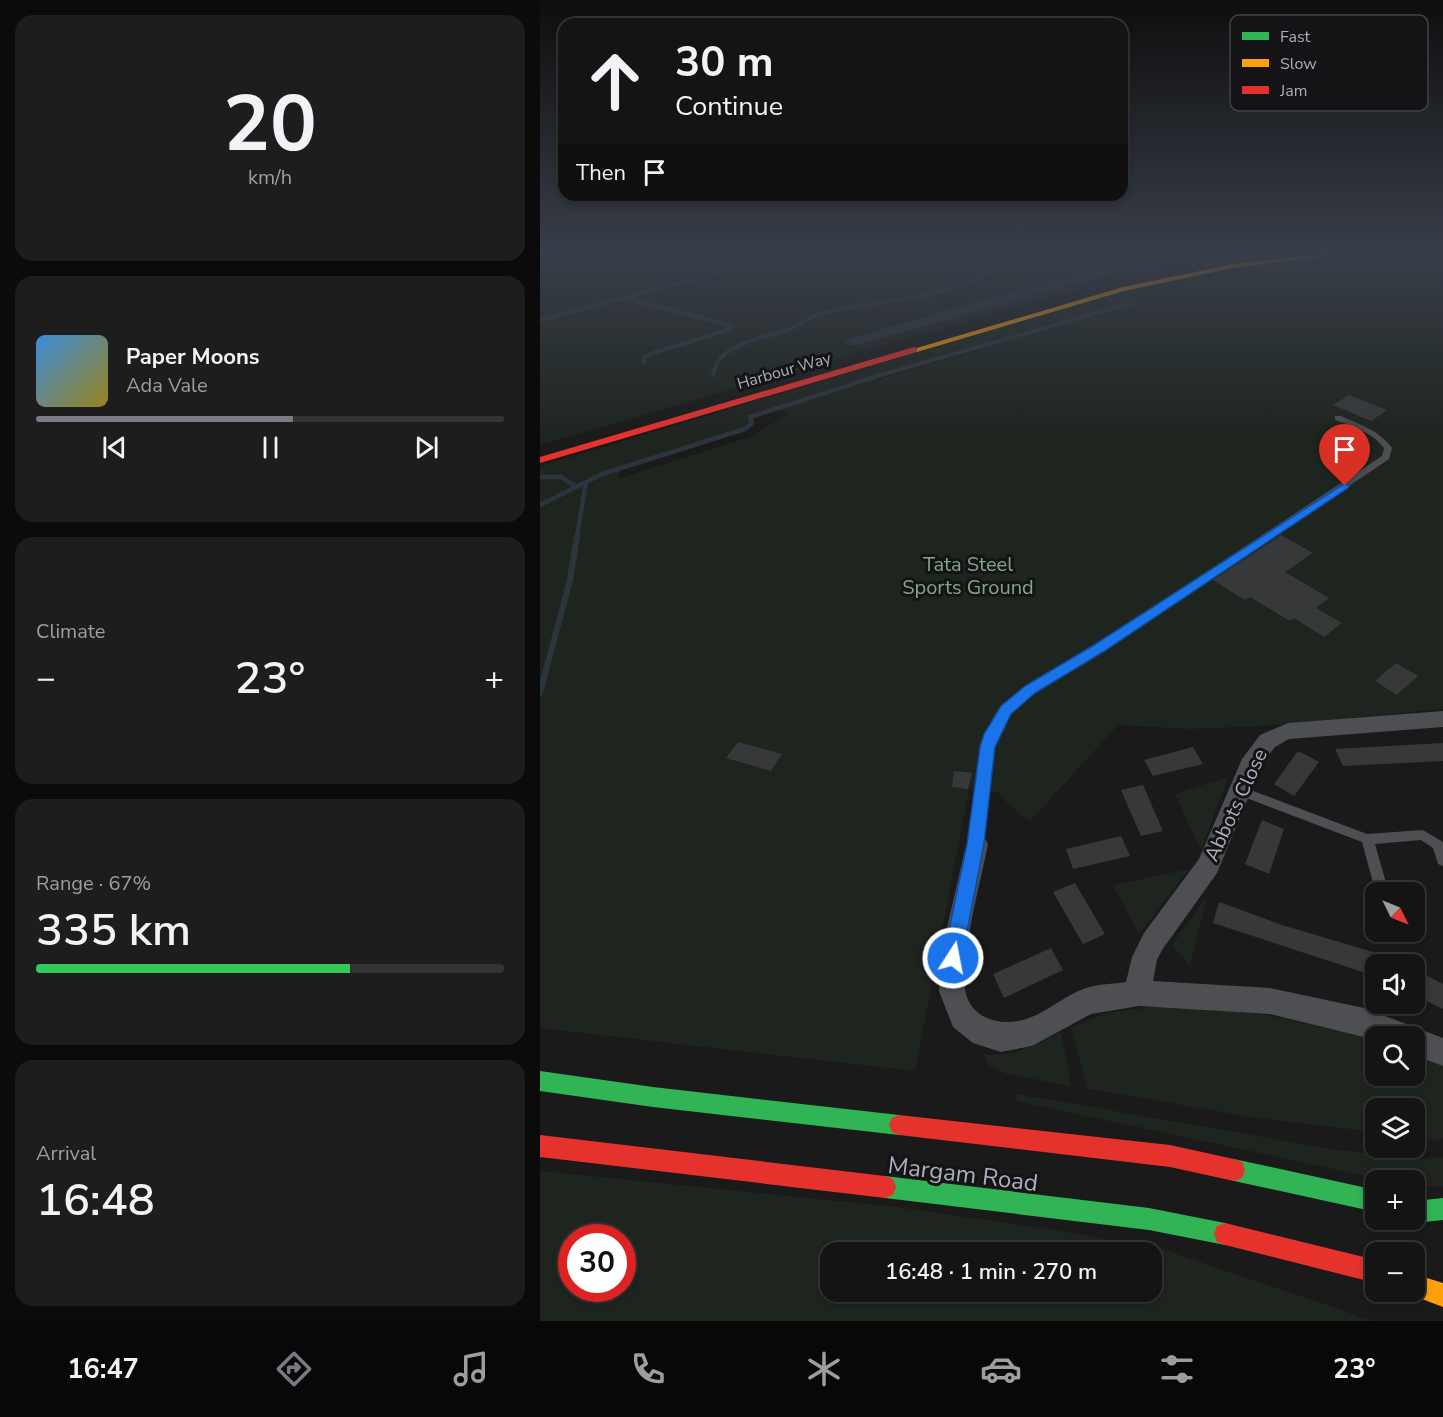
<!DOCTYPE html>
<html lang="en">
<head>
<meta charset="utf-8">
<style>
	:root { --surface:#141414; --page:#1d1d1d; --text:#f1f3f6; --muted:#9d9ea0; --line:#333334; --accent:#787b83 }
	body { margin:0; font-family:"Nunito Sans",sans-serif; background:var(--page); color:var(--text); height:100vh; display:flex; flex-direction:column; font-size:22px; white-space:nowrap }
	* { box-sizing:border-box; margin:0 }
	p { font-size:20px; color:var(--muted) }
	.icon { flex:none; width:33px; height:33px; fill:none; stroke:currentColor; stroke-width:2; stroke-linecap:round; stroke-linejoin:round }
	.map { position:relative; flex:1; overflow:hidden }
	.panel { display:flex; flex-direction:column; gap:15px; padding:15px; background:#0b0b0b; width:540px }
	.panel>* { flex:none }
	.top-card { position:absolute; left:18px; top:18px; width:570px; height:183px; border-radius:18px; box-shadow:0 3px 9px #0003,0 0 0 2px var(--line); background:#141414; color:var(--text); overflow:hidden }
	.needle { width:39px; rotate:133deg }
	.fabs { position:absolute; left:825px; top:882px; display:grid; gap:12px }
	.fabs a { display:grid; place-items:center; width:60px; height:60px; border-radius:12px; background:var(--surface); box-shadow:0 3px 9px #0003,0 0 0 2px var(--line); font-size:30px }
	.speed { position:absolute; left:18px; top:1224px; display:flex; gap:12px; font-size:30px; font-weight:700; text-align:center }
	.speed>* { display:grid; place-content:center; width:78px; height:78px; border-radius:50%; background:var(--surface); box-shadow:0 3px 9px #0003,0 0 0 2px var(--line); line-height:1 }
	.speed .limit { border:9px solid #d22; background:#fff; color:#111 }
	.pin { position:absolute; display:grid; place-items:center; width:51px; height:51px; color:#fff; margin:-62px -26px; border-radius:50% 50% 50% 0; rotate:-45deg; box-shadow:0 0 6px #0007 }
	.pin .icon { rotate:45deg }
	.me { position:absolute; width:66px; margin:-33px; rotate:11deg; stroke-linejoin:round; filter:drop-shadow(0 0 4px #0008) }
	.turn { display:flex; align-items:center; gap:21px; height:126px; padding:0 18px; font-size:27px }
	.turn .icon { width:78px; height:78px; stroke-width:2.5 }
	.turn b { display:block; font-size:42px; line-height:51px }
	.then { display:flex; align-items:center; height:57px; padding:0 18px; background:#0003; gap:12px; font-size:22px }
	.big { font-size:45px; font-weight:600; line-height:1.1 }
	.panel .tile { flex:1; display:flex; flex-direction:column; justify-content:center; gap:9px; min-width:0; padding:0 21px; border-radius:18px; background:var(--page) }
	.panel .dial { align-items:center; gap:0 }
	.dial b { font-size:78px; line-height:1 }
	.song { display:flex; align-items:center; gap:18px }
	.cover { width:72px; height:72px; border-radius:9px; background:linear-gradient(135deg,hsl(210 70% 55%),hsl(50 70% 35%)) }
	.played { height:6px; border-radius:3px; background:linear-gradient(90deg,var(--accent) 55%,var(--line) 55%) }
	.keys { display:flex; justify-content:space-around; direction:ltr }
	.heat { display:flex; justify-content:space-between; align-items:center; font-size:33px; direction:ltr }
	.charge { height:9px; border-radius:4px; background:linear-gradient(90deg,#34c759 67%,var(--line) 0) }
	.trip { position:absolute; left:280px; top:1242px; width:342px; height:60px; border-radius:18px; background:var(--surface); box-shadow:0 3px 9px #0003,0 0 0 2px var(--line); font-weight:600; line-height:60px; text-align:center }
	.menu { display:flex; height:96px; justify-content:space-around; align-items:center; background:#080808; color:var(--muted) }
	.menu .icon { width:42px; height:42px }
	.menu .active { color:var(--accent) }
	.menu b { font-size:27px; color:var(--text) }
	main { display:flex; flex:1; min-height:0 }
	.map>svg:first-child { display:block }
	.green { fill:#1e251f; fill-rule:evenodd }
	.water { fill:#2c343d }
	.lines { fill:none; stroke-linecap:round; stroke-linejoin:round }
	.stream-far2 { stroke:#2c343d; stroke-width:4 }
	.stream-far1 { stroke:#2c343d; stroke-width:4.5 }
	.stream { stroke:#2c343d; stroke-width:6 }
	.building { fill:#37383a }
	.lane { fill:#4e4f53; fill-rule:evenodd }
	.street { fill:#4e4f53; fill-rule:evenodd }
	.fast { fill:#30b455; fill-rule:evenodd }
	.slow { fill:#ff9f0a; fill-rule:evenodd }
	.jam { fill:#e5322d; fill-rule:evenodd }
	.route { fill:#1a73e8; stroke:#114b97; stroke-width:1.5 }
	.labels { text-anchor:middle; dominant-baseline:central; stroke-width:6; stroke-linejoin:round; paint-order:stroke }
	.far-street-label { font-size:16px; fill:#abafbb; stroke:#141416 }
	.park-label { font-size:20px; fill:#82a787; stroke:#141416 }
	.street-label { font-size:20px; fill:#abafbb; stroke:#141416 }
	.near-street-label { font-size:24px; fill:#abafbb; stroke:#141416 }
	.key { fill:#141416; stroke:#414248; stroke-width:1.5 }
	.key-label { font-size:16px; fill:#abafbb }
</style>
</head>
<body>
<main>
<section class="panel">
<div class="tile dial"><b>20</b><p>km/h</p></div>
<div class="tile">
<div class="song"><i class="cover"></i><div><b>Paper Moons</b><p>Ada Vale</p></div></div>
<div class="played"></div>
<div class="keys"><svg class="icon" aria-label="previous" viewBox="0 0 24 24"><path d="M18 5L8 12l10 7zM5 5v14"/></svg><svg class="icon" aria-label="pause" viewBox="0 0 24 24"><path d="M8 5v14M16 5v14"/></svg><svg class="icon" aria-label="next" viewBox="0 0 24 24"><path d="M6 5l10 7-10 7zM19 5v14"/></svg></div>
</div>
<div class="tile"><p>Climate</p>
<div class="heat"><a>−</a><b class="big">23°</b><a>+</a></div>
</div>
<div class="tile"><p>Range · 67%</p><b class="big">335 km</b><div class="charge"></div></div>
<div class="tile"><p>Arrival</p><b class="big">16:48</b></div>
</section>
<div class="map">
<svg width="903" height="1321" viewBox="0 0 903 1321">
	<rect width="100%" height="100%" fill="#1a1a1a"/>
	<path class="green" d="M0,252h727l-125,22 -89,22 -513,149z
		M832,252h71v457l-182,17 -70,3 -73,-4 -88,96 -20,-15 -12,-14 -29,-3 -54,282 -375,-43v-562l566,-170 125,-26zM546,315l2,2 -308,92 8,5 -38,23 -132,42 4,-12 117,-35 13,-9 -2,-6z
		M688,777l-27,73 -26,-56z
		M649,869l-50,65 -26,-49z
		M667,895l-17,71 -18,-21z
		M620,1006l103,8 93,21 19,6 1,35h38l1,-21 28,10v73l-6,2 -22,-3 -1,-29h-38l-1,24 -117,-14 -170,-29 -17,-61 34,-15z
		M521,1032l10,54 -64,-12 -18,-8 -5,-12c31,3 49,-8 77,-22z
		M477,1094l321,56 91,9 14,-2v30l-28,-2 -1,-5h-29l-369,-79z
		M0,1171l357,36 158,23 107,19 211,72h-833zM32,1238h50v50h-50zM291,1252h321v40h-321z"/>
	<path class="water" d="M569,267l12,4 -264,74h-8l-4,-3 6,-4 239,-68z"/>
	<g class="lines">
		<path class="stream-far2" d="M329,252l96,19 19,1 47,-4 12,-8 21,-8
			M453,252l1,19
			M478,252l2,11 6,6
			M85,298l108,28 -9,5 -74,23 -6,4v4
			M0,320l257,-68
			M173,375c5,-32 48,-36 74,-45 12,-4 21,-13 33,-16 53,-14 123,-13 169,-43
			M330,378l262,-75"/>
		<path class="stream-far1" d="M0,477h21l16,10
			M0,505l62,-31 143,-45 7,-6 -2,-6 125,-40
			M37,537l9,-55"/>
		<path class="stream" d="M0,693l30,-113 7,-44"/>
	</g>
	<path class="building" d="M809,395l38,15 -16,11 -38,-16z
		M741,535l32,18 -28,19 44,26 -13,10 26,15 -18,14 -30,-19 -4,3 -40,-24 -5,3 -32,-20z
		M856,663l22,13 -21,19 -22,-14z
		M198,742l44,12 -11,17 -45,-13z
		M903,743v18l-100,5 -8,-17z
		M653,747l10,17 -50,12 -9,-16z
		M758,751l21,11 -25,34 -20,-12z
		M414,771l18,2 -4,16 -16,-2z
		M603,785l20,46 -22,5 -20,-46z
		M722,820l22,9 -15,45 -24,-10z
		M581,836l9,20 -57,13 -7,-20z
		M535,883l30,51 -22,10 -30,-52z
		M679,902l63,23 91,27 -1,23 -159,-52z
		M511,948l12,22 -59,28 -11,-24z
		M874,969l29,15v25l-29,-14z"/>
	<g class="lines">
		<path class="lane" d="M795,416h6c19,9 38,14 51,32l-3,11 -287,193 -68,41 -24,20 -12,21 -4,13 -12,97 -2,4 -4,1 -4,-1 -2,-4 12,-97 4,-13 16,-27 24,-20 68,-41 288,-190 2,-8c-12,-16 -31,-21 -49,-28z
			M700,786l127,48 56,-4 20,12v24l-5,-2 -5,-16 -12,-8 -46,4 12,42 -2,4 -5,2 -5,-2 -13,-48 -126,-48 -2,-3 2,-3z"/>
		<path class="street" d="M903,711v16l-154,12 -14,8 -12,15 -46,111 -55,77 -5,10 -4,21 117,7 94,20 79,30v28l-29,-11v-19h-38v4l-106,-26 -131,-8 -48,8 -59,32 -31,6 -28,-9 -20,-16 -14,-36 1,-33 28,-121 8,-3 8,3 4,7c-8,41 -26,104 -23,144 3,32 39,40 64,30 20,-7 36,-23 57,-30 12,-4 27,-4 40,-6l6,-25 12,-24 55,-74 43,-100 18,-24 28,-12z"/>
		<path class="fast" d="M0,1071l113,16 246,28 7,3 3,7 -3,7 -7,3 -246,-28 -113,-16z
			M694,1159l142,31v22l-142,-31 -8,-3 -3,-8 3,-8z
			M345,1176l264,32 76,15 8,3 3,8 -3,8 -8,3 -76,-15 -264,-32 -8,-3 -3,-8 3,-8z
			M874,1198l10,2 19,-2v22l-19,2 -11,-2h1z"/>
		<path class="slow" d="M793,252h24l-124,16 -109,23 -207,61 -7,-2 213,-63 110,-23z
			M874,1274l29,9v24l-37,-14 -1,-1h9z"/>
		<path class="jam" d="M374,347l3,1v4l-377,111v-6z
			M359,1115l271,30 64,14 8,3 3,8 -3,8 -8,3 -64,-14 -271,-32 -7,-3 -3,-7 3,-7z
			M0,1135l345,41 8,3 3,8 -3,8 -8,3 -345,-41z
			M685,1223l151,37v23l-151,-38 -8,-3 -3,-8 3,-8z"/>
	</g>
	<linearGradient id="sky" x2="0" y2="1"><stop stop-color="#0e0e0e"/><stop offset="0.58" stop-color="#383e49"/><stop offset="1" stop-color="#383e49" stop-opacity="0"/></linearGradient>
	<rect width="903" height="437" fill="url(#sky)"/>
	<path class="route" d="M805,483l5,3 -2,2 -245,164 -68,41 -24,21 -16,33 -11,97 -22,114 -3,6 -6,3 -7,-3 -3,-6 24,-114 13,-97 4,-13 17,-28 24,-20 69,-41z"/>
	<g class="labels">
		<g class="far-street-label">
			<text transform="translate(244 371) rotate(-16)">Harbour Way</text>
		</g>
		<g class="park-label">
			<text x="428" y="564">Tata Steel<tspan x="428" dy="23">Sports Ground</tspan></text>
		</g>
		<g class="street-label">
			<text transform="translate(696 805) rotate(-65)">Abbots Close</text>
		</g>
		<g class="near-street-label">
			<text transform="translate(423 1174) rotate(7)">Margam Road</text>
		</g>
	</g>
	<rect x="690" y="15" width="198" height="96" rx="9" class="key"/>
	<rect x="702" y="32" width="27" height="8" fill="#30b455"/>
	<rect x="702" y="59" width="27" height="8" fill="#ff9f0a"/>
	<rect x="702" y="86" width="27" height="8" fill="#e5322d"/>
	<g class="key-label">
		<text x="740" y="42">Fast</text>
		<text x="740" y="69">Slow</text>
		<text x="740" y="96">Jam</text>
	</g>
</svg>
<div class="fabs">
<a><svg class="needle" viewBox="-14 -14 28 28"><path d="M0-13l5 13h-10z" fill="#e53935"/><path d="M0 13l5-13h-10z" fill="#9d9ea0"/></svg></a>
<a><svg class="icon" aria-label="sound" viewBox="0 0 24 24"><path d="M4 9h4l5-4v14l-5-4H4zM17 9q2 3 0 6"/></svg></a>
<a><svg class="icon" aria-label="search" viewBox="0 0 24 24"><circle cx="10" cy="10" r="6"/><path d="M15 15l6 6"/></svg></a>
<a><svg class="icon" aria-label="layers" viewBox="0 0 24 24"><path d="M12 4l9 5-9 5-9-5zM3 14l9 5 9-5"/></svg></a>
<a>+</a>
<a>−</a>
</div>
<div class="speed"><div class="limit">30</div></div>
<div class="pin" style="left:805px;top:486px;background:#d93025"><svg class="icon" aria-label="arrive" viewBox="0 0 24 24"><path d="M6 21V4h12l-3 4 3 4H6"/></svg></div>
<svg class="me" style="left:413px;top:958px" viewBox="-20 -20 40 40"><circle r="17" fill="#1a73e8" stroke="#fff" stroke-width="3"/><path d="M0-11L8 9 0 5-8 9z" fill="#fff"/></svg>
<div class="trip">16:48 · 1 min · 270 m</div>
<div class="top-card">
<div class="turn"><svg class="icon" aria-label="ahead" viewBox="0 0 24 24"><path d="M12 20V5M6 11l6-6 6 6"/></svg><div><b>30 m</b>Continue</div></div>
<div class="then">Then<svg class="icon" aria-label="arrive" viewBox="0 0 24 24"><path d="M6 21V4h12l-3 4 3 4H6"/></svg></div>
</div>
</div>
</main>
<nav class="menu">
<b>16:47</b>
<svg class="icon active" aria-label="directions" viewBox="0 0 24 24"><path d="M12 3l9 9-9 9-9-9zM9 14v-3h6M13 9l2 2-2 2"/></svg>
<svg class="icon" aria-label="music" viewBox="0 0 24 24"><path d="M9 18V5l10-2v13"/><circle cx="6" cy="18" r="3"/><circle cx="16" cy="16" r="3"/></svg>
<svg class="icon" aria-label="phone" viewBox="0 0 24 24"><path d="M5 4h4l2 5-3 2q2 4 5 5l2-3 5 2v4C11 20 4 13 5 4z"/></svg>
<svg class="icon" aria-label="climate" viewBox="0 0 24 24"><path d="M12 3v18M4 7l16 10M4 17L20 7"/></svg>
<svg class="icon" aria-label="car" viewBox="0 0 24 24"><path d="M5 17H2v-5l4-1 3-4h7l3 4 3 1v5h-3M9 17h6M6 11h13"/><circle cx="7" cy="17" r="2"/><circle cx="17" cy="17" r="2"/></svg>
<svg class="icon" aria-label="filters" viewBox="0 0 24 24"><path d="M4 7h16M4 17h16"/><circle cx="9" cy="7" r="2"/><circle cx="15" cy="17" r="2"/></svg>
<b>23°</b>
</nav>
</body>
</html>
